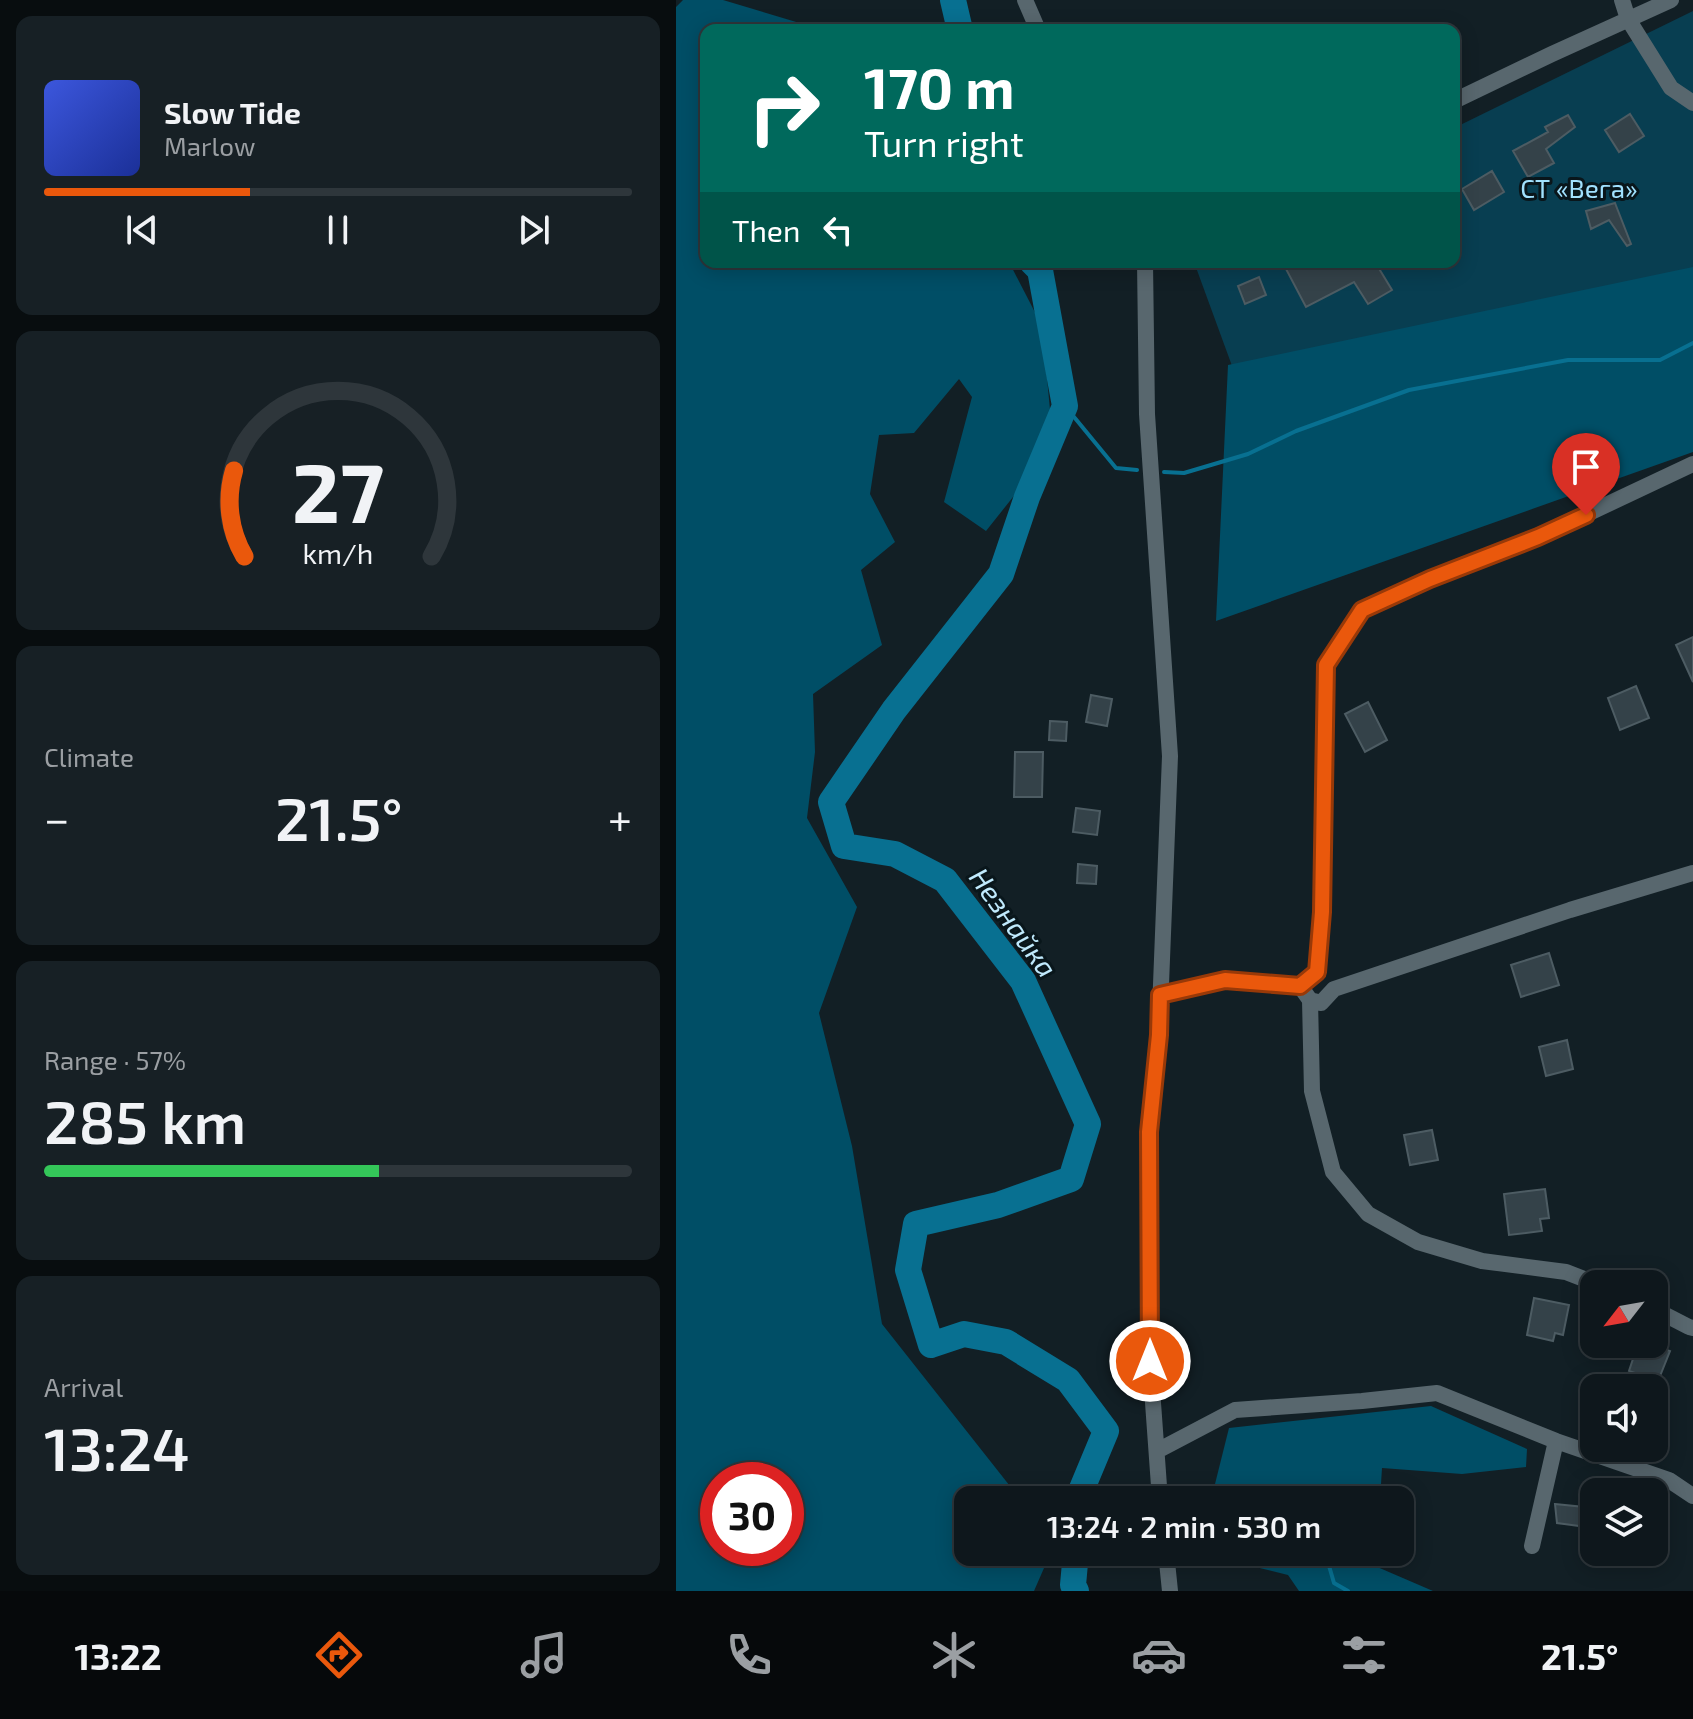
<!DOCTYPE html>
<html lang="en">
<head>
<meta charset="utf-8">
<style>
	:root { --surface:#0e171c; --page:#172025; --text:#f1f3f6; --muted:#9b9fa3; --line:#2e363b; --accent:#ea580c }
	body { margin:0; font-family:"Exo 2",sans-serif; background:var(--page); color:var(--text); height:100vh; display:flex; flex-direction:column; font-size:30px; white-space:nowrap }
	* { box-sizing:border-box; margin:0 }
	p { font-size:26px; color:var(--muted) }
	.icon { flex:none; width:44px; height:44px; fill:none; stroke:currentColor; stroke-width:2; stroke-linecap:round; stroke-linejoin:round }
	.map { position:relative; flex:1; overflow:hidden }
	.drawer { display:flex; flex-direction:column; gap:16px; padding:16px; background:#080d0f; width:676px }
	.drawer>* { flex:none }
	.banner { position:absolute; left:24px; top:24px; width:760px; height:244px; border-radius:16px; box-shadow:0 4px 20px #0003,0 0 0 2px var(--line); background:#00695c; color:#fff; overflow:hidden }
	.needle { width:52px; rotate:239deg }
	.buttons { position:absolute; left:904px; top:1270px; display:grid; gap:16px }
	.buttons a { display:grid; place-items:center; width:88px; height:88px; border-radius:16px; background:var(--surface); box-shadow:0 4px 20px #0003,0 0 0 2px var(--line); font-size:40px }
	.speed { position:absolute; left:24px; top:1462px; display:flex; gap:16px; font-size:40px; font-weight:700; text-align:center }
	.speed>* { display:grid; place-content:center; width:104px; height:104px; border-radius:50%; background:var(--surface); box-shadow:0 4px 20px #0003,0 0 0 2px var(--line); line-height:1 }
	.speed .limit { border:12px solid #d22; background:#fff; color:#111 }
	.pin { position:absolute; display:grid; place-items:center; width:68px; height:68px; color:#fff; margin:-82px -34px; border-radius:50% 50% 50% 0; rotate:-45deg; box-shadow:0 0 8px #0007 }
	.pin .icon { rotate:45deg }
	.me { position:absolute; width:88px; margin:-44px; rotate:0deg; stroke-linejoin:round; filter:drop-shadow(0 0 6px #0008) }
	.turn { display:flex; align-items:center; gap:28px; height:168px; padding:0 32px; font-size:36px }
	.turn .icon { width:104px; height:104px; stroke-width:2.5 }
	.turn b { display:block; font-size:56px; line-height:68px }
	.then { display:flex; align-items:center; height:76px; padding:0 32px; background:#0003; gap:16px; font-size:30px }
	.big { font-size:60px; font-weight:600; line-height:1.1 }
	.drawer .tile { flex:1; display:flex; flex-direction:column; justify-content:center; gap:12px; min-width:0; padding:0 28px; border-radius:16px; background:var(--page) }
	.drawer .dial { align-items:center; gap:0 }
	.dial svg { height:208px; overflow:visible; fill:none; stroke:var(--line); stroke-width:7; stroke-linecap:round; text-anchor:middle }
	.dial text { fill:var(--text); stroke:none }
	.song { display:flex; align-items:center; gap:24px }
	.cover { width:96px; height:96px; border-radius:12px; background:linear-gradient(135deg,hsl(230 70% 55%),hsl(230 70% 35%)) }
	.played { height:8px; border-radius:4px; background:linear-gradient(90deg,var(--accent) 35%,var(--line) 35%) }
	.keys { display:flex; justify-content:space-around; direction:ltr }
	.heat { display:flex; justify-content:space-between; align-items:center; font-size:44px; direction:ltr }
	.charge { height:12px; border-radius:6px; background:linear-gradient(90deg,#34c759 57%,var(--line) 0) }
	.trip { position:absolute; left:278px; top:1486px; width:460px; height:80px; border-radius:16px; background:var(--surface); box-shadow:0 4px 20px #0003,0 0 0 2px var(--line); font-weight:600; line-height:80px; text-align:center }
	.tab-bar { display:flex; height:128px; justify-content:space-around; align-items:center; background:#06090b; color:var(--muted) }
	.tab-bar .icon { width:56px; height:56px }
	.tab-bar .active { color:var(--accent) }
	.tab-bar b { font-size:36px; color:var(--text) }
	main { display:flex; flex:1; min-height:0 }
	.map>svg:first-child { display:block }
	.green { fill:#083e51 }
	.forest { fill:#004e66; fill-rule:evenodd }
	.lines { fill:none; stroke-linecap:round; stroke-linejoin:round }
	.stream { stroke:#087091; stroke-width:4 }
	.river { stroke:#087091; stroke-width:26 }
	.building { fill:#344249; stroke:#4d5c63; stroke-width:2 }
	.minor { stroke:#58676e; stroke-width:16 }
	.route-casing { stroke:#983908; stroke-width:20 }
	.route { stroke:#ea580c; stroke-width:14 }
	.labels { text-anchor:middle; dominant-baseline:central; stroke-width:6; stroke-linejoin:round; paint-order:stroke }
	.park-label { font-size:26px; fill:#a1e1fe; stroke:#09161b }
	.water-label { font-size:28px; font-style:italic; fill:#c0eafd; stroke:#09161b }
</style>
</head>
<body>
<main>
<section class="drawer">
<div class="tile">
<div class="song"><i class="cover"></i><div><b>Slow Tide</b><p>Marlow</p></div></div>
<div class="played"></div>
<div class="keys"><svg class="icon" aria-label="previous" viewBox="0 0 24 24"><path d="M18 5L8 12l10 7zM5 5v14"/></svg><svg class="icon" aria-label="pause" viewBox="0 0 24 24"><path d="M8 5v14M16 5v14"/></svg><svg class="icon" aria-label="next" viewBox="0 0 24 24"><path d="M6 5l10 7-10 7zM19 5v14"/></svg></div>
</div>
<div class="tile dial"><svg viewBox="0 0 100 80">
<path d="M14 69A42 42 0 1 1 86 69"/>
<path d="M14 69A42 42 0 0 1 10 36" stroke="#ea580c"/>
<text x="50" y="56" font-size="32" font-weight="700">27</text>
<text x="50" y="72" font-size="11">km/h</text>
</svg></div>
<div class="tile"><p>Climate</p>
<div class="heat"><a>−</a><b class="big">21.5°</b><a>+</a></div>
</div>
<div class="tile"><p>Range · 57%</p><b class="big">285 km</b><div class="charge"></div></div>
<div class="tile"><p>Arrival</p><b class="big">13:24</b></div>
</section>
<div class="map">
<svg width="1017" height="1591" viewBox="0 0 1017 1591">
	<rect width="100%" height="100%" fill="#121f25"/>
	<path class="green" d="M1017,11v260l-454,114 -45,-123h260v-134z"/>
	<path class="forest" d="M7,0h40l100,30h-117v232h303l33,64 9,94 -34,72 -31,39 -42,-29 28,-105 -13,-18 -45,54 -35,2 -9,59 25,48 -34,28 21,75 -69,49 2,58 -8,66 50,89 -38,106 33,133 30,178 139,176h-53v52h83l-17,39h-358v-1584zM42,1480h68v68h-68z
		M1017,267v185l-477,169 12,-256z
		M755,1406l96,43 -1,18 -64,7 -80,-6 -2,32h-169l18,-72z
		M700,1552l-1,14 58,25h-134l-11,-16 -90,-22z"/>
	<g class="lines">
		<path class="stream" d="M389,406l51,62 21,2
			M488,472l20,1 64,-19 48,-23 113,-41 159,-30h92l33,-17
			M409,1480l19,19 4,1
			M649,1552l9,31 14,8"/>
		<path class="river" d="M277,0l7,30
			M356,262l8,8 25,136 -38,91 -26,77 -107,136 -63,92 13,44 51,8 50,26 78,101 65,143 -17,55 -73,26 -82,19 -8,46 23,75 33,-11 42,8 62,38 38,51 -25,60 -1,9
			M400,1552l-3,33 3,6"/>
	</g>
	<path class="building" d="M954,114l14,22 -25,16 -14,-22z
		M892,115l7,12 -29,22 8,14 -26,14 -15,-26 35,-19 -3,-5z
		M816,171l12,21 -30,18 -12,-21z
		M939,203l16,41 -4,2 -18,-26 -18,9 -5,-18z
		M624,262h75l17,28 -24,14 -14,-22 -48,25 -20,-38z
		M583,277l7,18 -21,9 -7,-18z
		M1017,637v45l-17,-37z
		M960,686l13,32 -29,12 -12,-32z
		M415,695l21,4 -5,27 -21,-4z
		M692,702l19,38 -22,12 -20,-38z
		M374,721l17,1 -1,19 -17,-1z
		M339,752h28l-1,45h-28z
		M400,808l24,3 -3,24 -24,-3z
		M402,864l19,2 -1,18 -19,-1z
		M873,953l10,32 -38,12 -10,-32z
		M891,1040l6,29 -27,7 -7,-29z
		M756,1130l6,30 -28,5 -6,-30z
		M869,1189l4,29 -9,1 2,12 -33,4 -5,-41z
		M858,1298l35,7 -6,30 -8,-2 -2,8 -26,-6z
		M962,1344h13l19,7 -12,30 -29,-10z
		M879,1504l39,4v20l-37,-5z"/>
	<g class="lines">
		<path class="minor" d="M349,0l13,30
			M946,0l6,19 43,69 22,15
			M778,101l98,-47 119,-54
			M469,262l2,152 23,342 -11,279 -10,97 1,229 10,139
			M624,986l17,-14 5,-60 4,-247 36,-55 68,-31 108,-42 155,-73
			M484,995l65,-15 75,6 10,14 11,3 13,-14 236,-79 123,-37
			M634,1000l2,91 21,81 35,42 50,28 64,19 84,11 31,12
			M978,1309l35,18 4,1
			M481,1451l78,-41 127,-9 75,-8 119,48 113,39 24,16
			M856,1546l24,-105
			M490,1552l4,39"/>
	</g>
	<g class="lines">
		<g class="route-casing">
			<path id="route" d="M474,1361l-1,-229 10,-97 1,-40 65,-15 75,6 17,-14 5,-60 4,-247 36,-55 68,-31 108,-42 48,-22"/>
		</g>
		<use href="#route" class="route"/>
	</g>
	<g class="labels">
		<g class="park-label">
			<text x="903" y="187">СТ «Вега»</text>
		</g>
		<g class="water-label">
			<text transform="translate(338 922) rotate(54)">Незнайка</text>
		</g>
	</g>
</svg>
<div class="buttons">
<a><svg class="needle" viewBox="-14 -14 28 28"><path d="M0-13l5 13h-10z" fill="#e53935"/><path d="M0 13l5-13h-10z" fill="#9b9fa3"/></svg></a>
<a><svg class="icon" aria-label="sound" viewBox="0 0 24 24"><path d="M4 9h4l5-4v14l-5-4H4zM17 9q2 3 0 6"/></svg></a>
<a><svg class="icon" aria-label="layers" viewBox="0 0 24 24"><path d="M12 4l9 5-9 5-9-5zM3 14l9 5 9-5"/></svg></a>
</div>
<div class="speed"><div class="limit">30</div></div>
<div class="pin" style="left:910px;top:515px;background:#d93025"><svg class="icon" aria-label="arrive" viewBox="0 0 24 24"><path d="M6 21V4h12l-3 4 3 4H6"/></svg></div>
<svg class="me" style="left:474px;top:1361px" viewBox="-20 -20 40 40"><circle r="17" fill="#ea580c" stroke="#fff" stroke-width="3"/><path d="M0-11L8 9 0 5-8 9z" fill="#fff"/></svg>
<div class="trip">13:24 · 2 min · 530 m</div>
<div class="banner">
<div class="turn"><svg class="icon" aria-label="right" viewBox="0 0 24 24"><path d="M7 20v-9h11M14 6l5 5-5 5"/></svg><div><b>170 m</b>Turn right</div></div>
<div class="then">Then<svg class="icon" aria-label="left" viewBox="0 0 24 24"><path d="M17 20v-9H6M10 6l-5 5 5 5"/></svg></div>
</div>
</div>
</main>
<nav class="tab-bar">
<b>13:22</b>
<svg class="icon active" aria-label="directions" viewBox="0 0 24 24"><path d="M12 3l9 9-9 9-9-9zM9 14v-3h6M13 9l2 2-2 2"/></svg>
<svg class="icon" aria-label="music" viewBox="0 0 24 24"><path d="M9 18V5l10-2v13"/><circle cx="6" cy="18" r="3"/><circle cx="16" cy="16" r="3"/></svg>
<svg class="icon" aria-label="phone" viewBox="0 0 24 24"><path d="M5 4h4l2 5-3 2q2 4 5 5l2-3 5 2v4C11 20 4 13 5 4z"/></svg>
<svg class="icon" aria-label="climate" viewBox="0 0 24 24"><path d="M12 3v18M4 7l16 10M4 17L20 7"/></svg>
<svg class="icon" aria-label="car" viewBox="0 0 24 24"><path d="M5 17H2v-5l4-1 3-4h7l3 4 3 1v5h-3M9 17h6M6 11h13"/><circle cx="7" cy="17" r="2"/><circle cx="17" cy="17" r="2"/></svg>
<svg class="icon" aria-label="filters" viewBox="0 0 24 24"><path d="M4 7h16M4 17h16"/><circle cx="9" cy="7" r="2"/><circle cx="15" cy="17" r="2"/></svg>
<b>21.5°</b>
</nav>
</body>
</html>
